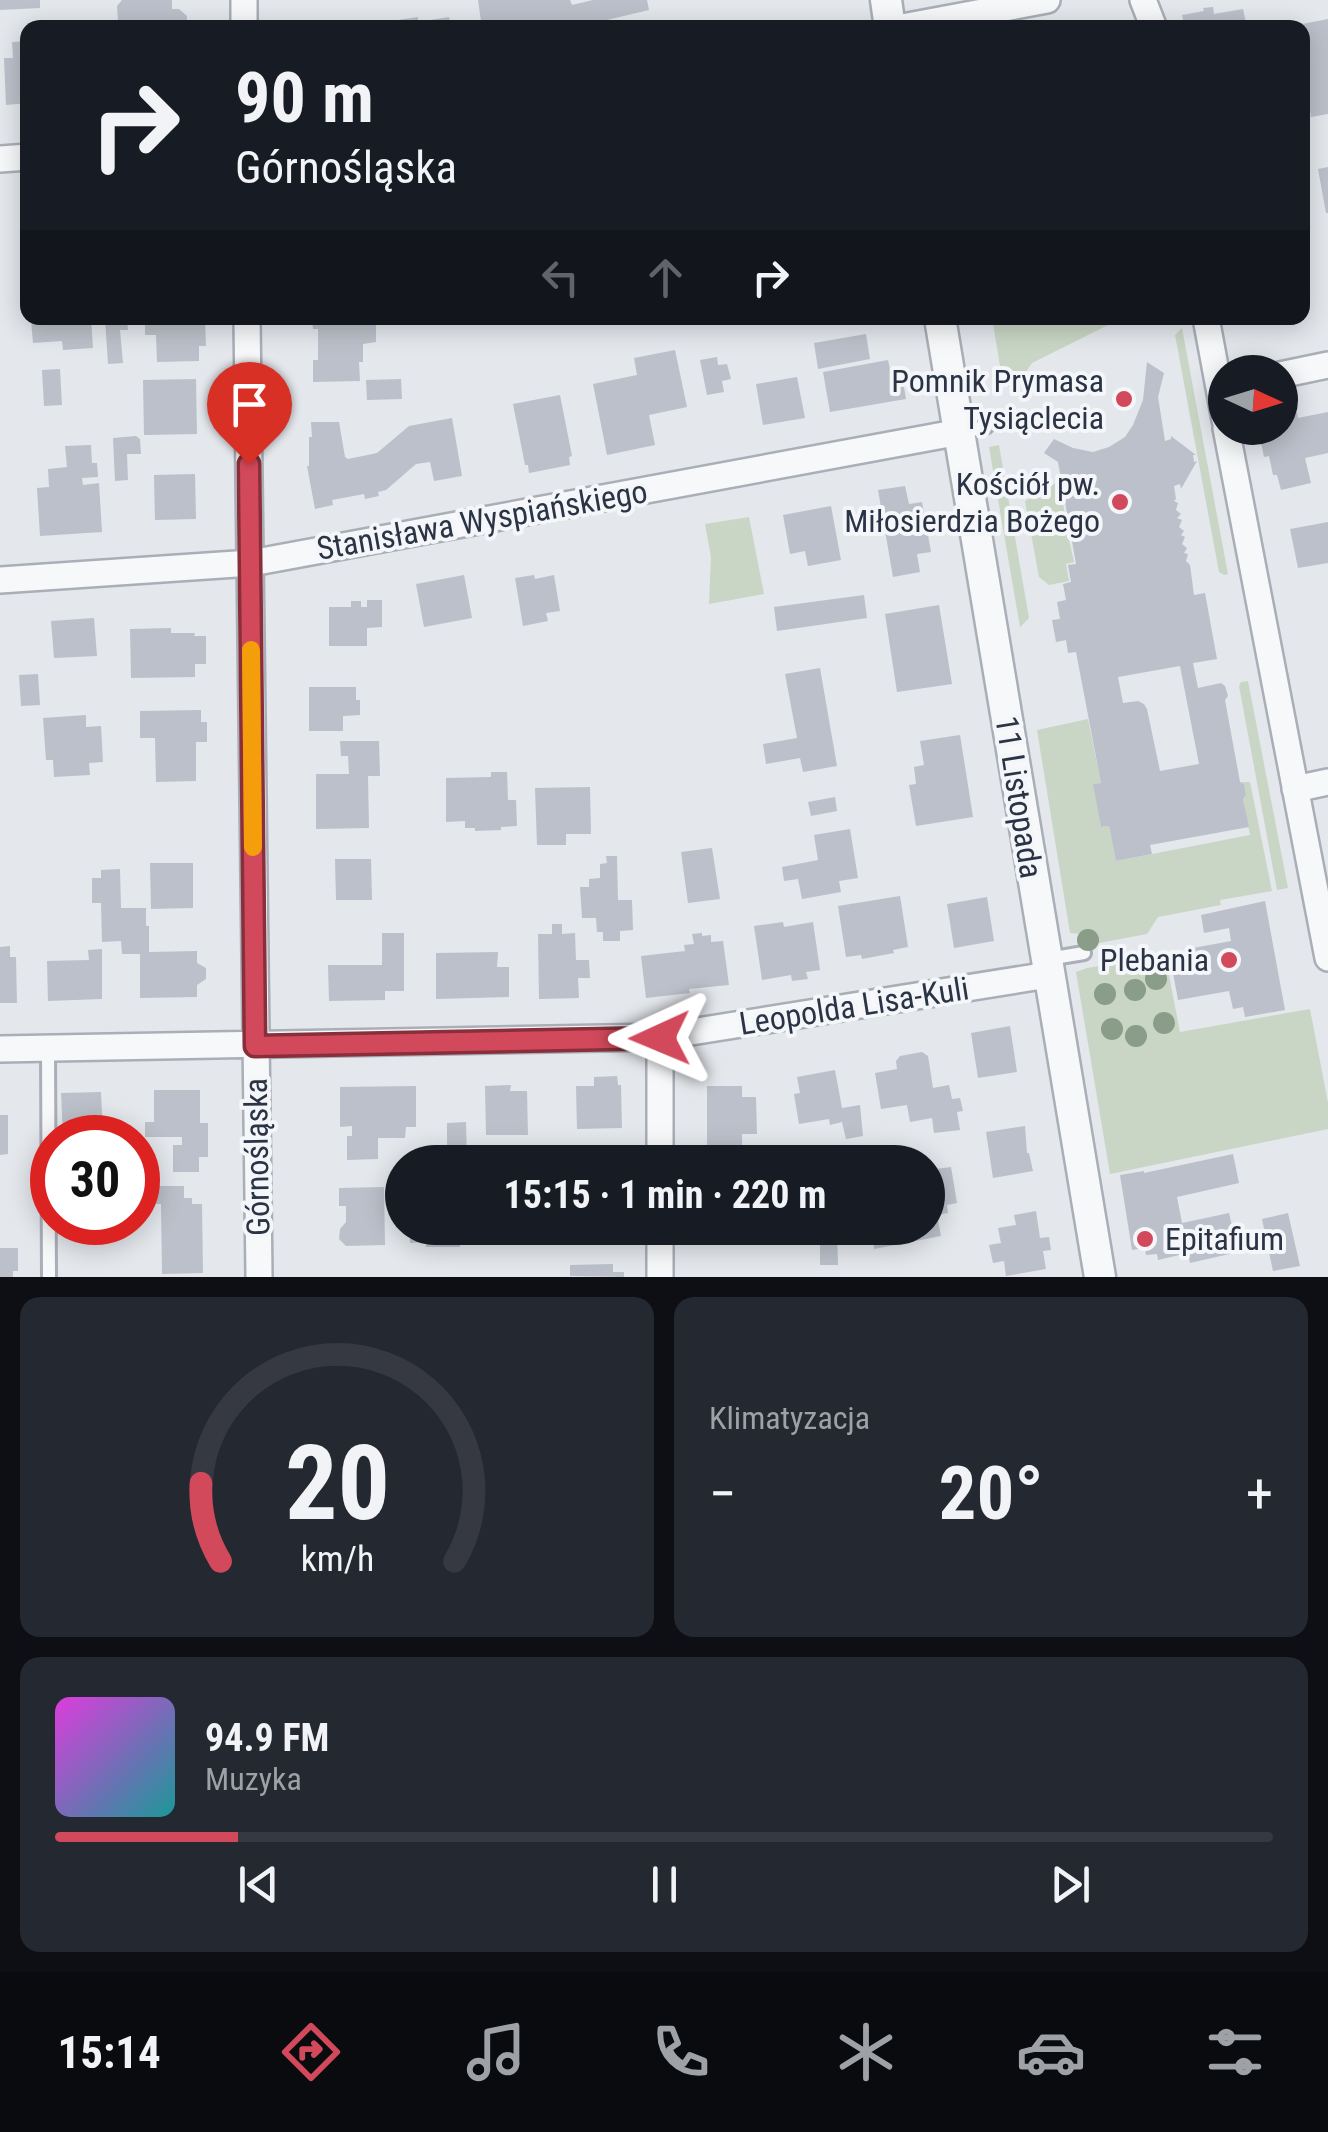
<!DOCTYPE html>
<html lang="pl">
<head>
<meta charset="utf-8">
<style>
	:root { --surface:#171b24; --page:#242831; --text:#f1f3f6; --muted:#9ea1a6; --line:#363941; --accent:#d1495b }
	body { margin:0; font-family:"Roboto Condensed",sans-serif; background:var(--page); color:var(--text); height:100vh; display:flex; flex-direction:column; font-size:38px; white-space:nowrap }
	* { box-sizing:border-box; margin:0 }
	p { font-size:32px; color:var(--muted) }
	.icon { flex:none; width:55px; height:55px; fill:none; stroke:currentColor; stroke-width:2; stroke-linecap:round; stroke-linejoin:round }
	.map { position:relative; height:1277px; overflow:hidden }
	.panel { display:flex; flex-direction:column; gap:20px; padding:20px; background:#0d0f14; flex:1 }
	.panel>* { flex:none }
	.top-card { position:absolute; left:20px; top:20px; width:1290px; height:305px; border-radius:20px; box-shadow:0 5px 25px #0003; background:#171b24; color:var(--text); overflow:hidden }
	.needle { width:65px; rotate:94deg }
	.controls { position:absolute; left:1208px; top:355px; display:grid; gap:20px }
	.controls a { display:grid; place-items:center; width:90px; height:90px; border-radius:50%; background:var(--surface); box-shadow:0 5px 25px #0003; font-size:50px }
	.speed { position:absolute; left:30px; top:1115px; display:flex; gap:20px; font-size:50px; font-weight:700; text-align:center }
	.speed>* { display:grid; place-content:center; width:130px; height:130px; border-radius:50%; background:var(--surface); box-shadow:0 5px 25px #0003; line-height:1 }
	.speed .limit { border:15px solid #d22; background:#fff; color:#111 }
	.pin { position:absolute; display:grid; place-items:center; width:85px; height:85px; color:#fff; margin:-102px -42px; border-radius:50% 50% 50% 0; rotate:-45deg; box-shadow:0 0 10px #0007 }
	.pin .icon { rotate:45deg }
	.me { position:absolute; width:110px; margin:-55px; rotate:269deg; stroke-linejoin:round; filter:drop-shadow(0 0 8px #0008) }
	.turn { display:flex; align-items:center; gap:35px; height:210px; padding:0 50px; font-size:45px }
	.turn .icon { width:130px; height:130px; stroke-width:2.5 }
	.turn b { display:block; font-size:70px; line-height:85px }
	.lanes { display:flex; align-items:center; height:95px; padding:0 50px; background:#0003; justify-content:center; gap:50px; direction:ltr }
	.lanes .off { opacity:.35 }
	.big { font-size:75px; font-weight:700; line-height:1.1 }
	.panel .tile { flex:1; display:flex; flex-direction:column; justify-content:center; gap:15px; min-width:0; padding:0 35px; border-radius:20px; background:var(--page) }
	.panel .dial { align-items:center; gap:0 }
	.dial svg { height:260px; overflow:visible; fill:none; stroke:var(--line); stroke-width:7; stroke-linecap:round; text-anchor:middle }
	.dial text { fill:var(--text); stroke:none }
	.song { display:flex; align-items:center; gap:30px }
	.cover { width:120px; height:120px; border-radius:15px; background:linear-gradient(135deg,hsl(300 70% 55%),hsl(180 70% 35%)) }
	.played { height:10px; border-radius:5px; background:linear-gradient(90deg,var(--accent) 15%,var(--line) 15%) }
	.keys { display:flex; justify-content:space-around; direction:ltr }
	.heat { display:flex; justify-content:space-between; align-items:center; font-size:55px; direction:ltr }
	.panel .tiles { flex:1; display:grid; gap:20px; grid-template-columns:1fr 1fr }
	.tile:last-child { grid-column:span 2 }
	.trip { position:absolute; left:385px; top:1145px; width:560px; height:100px; border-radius:50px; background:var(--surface); box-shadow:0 5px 25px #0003; font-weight:700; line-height:100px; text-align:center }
	.menu { display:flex; height:160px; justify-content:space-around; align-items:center; background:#090b0e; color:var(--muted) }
	.menu .icon { width:70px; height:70px }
	.menu .current { color:var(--accent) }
	.menu b { font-size:45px; color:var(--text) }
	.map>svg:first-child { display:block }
	.green { fill:#c9d6c5 }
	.building { fill:#bbc0ca; fill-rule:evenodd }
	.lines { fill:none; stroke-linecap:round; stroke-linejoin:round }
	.service-casing { stroke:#a9aeb7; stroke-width:18 }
	.minor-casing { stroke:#a9aeb7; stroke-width:30 }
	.tertiary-casing { stroke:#a9aeb7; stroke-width:35 }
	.service { stroke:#f7f8fa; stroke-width:12 }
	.minor { stroke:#f7f8fa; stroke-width:25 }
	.tertiary { stroke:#f7f8fa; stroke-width:30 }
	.tree { fill:#899d89 }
	.route-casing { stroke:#882f3b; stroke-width:25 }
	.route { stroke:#d1495b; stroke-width:18 }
	.slow { stroke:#f59e0b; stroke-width:18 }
	.poi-dot { fill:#d1495b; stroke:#f4f6f9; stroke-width:4 }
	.labels { text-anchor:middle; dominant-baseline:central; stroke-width:8; stroke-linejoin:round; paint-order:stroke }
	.poi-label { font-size:32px; fill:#2b3445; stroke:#f4f6f9; text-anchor:end }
	.street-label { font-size:32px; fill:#2b3445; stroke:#f4f6f9 }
</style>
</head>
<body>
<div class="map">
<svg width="1328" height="1277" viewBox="0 0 1328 1277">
	<rect width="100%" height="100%" fill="#e4e7ec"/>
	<path class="green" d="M992,318h130l-90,45 -18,26 -11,-5z
		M1182,328l46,246 -4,1 -5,-3 -44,-237z
		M999,445l30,173 -9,9 -31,-180z
		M1059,481l8,45 -1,1 8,35 -8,2 3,17 -20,4 -10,-8 -14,-76z
		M749,517l15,77 -55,10 2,-47 -6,-33z
		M1248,681l40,207 -11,2 -38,-204 2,-4z
		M1088,719l13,64 -7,1 7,43 8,-1 7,35 134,-26 -7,-36 3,-5 -2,-10 -4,-2h10l22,109 -52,9 1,5 -63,12 -11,17 -64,12 -2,-12 -11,-1 -33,-203z
		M1165,955l15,77 130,-23 18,94v26l-218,45 -34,-202 11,-4z"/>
	<path class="building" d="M0,0h40v8l-40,2z
		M122,0h50v9h7l8,7v12h-65v-4l-4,-4 -1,-14z
		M478,0h92l2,5 21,-5h54l2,10 -42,10 2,8h-127z
		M1213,7l1,7 29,-5 4,19h-62l-3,-13 22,-4 -1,-3z
		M418,17v5l31,-5 2,11h-65l-1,-6z
		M1328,19v95l-17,3 -3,-21 -6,-3v-65h-10v-2z
		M28,41v62l-22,2 -2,-47h9l-1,-16z
		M1328,167v46h-2l-8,-44z
		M61,318h30l2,30 -30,2 -1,-9 -29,2 -2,-23z
		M105,318h22l1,12h-8l3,33 -15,1z
		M155,318l50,1 1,27h-7v15l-42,1 -1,-27h-11v-14h10z
		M312,318h70l-1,6h-5v18l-13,2v18h-4l1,19 -47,1v-22h5v-31h-5z
		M866,334l4,25 -52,10 -4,-26z
		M675,350l12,57 -38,8 6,30 -48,10 -14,-71 44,-9 -3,-17z
		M717,357l1,8 9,-1 4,15 -9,2 2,11 -17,3 -7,-35z
		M888,360l4,18 10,-2 4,23 -76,13 -7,-40z
		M1147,362l17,11 -6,24 7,44 6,-2v-3l25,19h-3l1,7 3,-1 -16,28 -1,-5 -6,2 2,13 -2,2 4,2 -2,7 5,4 -4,4 5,2 -3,7 5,4 -3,4 4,2 -3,7 5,4 -3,5 4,1 -2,7 4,4 4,30 11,-2 12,66 -24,4 5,25 23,-5 4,3 3,10 -3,4 15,82 4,2 2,11 -3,4 6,28 -99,18 2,9 -36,7 -7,-35 -8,1 -8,-43 8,-1 -25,-131 -8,1 -2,-13 -10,2 -4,-22 8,-1 -3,-17 9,-2 -3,-16 8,-2 -3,-17 8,-1 -18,-102 -14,-9 10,-14 19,9 20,4 16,-5 16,-10 8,-12 10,-25zM1180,666l19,98 -39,7 -13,-62 -3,-5 -6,-3 -15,2 -5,-26z
		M60,369l2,36 -18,1 -2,-36z
		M797,377l8,41 -42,7 -7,-41z
		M196,379l1,55 -53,1 -1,-55z
		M401,379l1,20 -35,1 -1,-20z
		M560,395l12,61 -3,1 1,8 -41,8 -1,-8h-3l-12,-61z
		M1297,412l1,6 30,-6v41l-23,5 6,25 -30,7 -4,-15h-4l-4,-19 -5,1 -6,-29h22v-13z
		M452,418l10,58 -28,5 -4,-19 -14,2 -30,26 -8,2 1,4 -14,3 -1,-5 -32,6 1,5 -18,4 -8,-43h2v-29h3l-1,-15h28l6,35 3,2 29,-6 32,-27z
		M136,436l4,3 1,15h-14l1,26 -13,1 -2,-43z
		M91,445l1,18h5l1,14 -16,1 1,7 16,-2 3,49 -62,4 -3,-48 12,-1 -1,-18 19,-2 -2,-21z
		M195,474l1,45 -41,1 -1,-45z
		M905,486l4,18 13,-2 9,50 -14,2 3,18 -27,5 -15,-87z
		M831,506l10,54 -33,6 -3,-15 -15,3 -7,-39z
		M1328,522v41l-30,5 -8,-39z
		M464,575l8,43 -48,9 -8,-43z
		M534,575l1,4 19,-4 6,36 -14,2 2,8 -25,5 -8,-48z
		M864,595l3,23 -90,13 -3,-24z
		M367,600h15v27l-15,1v18h-38v-39h22v-6h10v6h6z
		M939,605l13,79 -55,8 -12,-78z
		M94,618l3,38 -43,2 -3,-37z
		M171,628v5h24l-1,3h12v28h-11v13l-64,1 -1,-49z
		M820,668l17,98 -34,6 -3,-14 -34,6 -3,-20 34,-6 -12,-64z
		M38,674l2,31 -19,1 -2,-31z
		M309,687h47v13h4v15l-17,1v15h-34z
		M201,710v12h6v20h-11v39l-40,1 -1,-44h-15v-27z
		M86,715v12l15,-1 2,36 -14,1 1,12 -36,2 -1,-17h-7l-3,-42z
		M960,735l13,82 -57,9 -7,-41 7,-1 -2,-17 10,-2 -4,-24z
		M340,741h39l1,35h-12l1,52 -53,1v-55h33l-1,-18h-7z
		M491,772h16l1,28h8l1,26 -16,1v3l-26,1v-3h-10v-7l-19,1v-44l45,-1z
		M590,787l1,47h-25v11h-29l-2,-57z
		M835,797l2,14 -26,5 -3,-14z
		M850,829l8,49 -19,3 2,11 -39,7 -4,-20 -14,2 -2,-14 36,-7 -4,-25z
		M712,848l8,51 -32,4 -7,-51z
		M606,856h11l1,44h14l1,30 -13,1v10h-17v-9h-6l-1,-14h-14l-2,-31h9v-8l11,-1v-14l7,-1z
		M335,859h36l1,41h-36z
		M150,863h43v45l-42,1z
		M120,869l1,39h25v18h3v26l48,-1v12l9,5v11l-9,6v12l-57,1v-44h-18l-1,-13 -19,1 -1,-39h-9v-25h9v-8z
		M900,896l8,51 -15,3 1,3 -32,6 -1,-4 -15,2 -8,-51z
		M987,897l7,44 -40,7 -7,-44z
		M1265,901l20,109 -40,7 -2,-10 -10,2 -4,-18 -51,9 -7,-38 23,-4 -1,-10 38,-7 -2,-13 -25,5 -3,-18z
		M783,922l1,5 29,-5 7,48 -14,2 2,7 -16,2 -1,-6 -29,5 -8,-54z
		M552,924h10v10l13,-1 1,27h13l1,18h-12l1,20 -40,1 -1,-65h14z
		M382,933h22v58h-19v9l-56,1 -1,-36h54z
		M702,933v3l9,-1v7l12,-1 6,44 -40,4 1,4 -44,5 -5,-42 44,-5 -1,-6 10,-1 -2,-10z
		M10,946v11h6l1,46h-17v-56z
		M102,949v50l-54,2 -1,-40 42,-1 -1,-10z
		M498,952l-1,15h12v30l-73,2v-46z
		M1010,1026l7,46 -39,6 -7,-45z
		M922,1052l6,4 5,32 16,-3 3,14 8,-1 3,13 -6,1 3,18 -26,3 -2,-15 -22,4 -3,-17 -26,4 -6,-36 22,-4 -1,-8 4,-5z
		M835,1070l7,38 18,-3 3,31 -17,3 -4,-17 -12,3 -1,-6 -30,5 -5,-30 6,-1 -3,-16z
		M617,1076l1,9h3l1,43 -45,1 -1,-43h18v-9z
		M511,1085l-1,6h17l1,44h-42l-1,-49z
		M416,1086v41h-10l-1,11h-27v21l-31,1v-24h5v-10l-12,1v-40z
		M707,1086h35v11h14l1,37h-15v11l-35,1z
		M154,1090h46v33h8v34h-9v15h-26v-27h9v-8h-37v-15h9z
		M101,1092l2,46h-40l-2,-45z
		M0,1115h8v39l-8,1z
		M466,1122l1,40h-28v-8h8v-31z
		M1025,1126l2,27h2l4,18 -40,7 -7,-46z
		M1233,1154l6,29 -62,14 5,26 47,-10 9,39 -48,11 -2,-10 -30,7 -1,-6 -11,1 -1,-7 -13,2 -12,-75 24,-4v2z
		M951,1167l6,36 -10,2 1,8 -11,2 4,21 -67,13 -2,-21h56v-58z
		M155,1186h29v12h8v6h10l1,69 -41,1 -1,-70h-5z
		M384,1187l1,58 -39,1 -7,-7 1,-10 6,-7v-16h-7v-18z
		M1036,1211l4,27 9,-1 2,13 -8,1 3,18 -40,7 -2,-15 -11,2 -4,-18 12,-2 -3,-15 18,-3 -2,-10z
		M1288,1213l12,53 -27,5 -11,-52z
		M410,1228h50v19h-34v-5l-16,1z
		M584,1228h39l1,15h-40z
		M703,1228h48v9l-47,2z
		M825,1230h12l1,35h-18v-27h5z
		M0,1248h18v23h-5v6h-13z
		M613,1264v8h11v5l-54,-1v-11z"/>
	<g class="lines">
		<g class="service-casing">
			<path id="service" d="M960,432l26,-5
				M1048,959l36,-6
				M48,1048l1,229"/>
		</g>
		<g class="minor-casing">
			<path id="minor" d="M244,0v28
				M1143,0l11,28
				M897,28l150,-28
				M0,159l28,-2
				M247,318l12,959
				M1206,318l19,102
				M1280,375l48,-10
				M1226,428l102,530
				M0,580l251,-17 709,-131
				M1295,789l33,-7
				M660,1037v125
				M0,1049l660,-12 388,-62
				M660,1228v49"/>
		</g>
		<g class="tertiary-casing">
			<path id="tertiary" d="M886,0l4,28
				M940,318l160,959"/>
		</g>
		<use href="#service" class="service"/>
		<use href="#minor" class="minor"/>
		<use href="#tertiary" class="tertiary"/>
	</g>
	<g class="tree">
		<circle cx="1088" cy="940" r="11"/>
		<circle cx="1156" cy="979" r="11"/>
		<circle cx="1135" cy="990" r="11"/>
		<circle cx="1105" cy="994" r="11"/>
		<circle cx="1164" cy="1023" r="11"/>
		<circle cx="1112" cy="1029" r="11"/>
		<circle cx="1136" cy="1036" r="11"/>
	</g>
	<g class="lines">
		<g class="route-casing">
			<path id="route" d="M249,464l6,582 405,-8"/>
		</g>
		<use href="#route" class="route"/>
		<path class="slow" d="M251,650l2,197"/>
	</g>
	<g class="poi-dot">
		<circle cx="1124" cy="399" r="10"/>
		<circle cx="1120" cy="502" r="10"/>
		<circle cx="1229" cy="960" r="10"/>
		<circle cx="1145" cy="1239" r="10"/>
	</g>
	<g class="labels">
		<g class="poi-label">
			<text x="1104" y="381">Pomnik Prymasa<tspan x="1104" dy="37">Tysiąclecia</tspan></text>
			<text x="1100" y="484">Kościół pw.<tspan x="1100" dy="37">Miłosierdzia Bożego</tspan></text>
			<text x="1209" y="960">Plebania</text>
			<text x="1165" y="1239" text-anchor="start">Epitafium</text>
		</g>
		<g class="street-label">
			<text transform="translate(482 520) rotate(-10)">Stanisława Wyspiańskiego</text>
			<text transform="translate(1019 797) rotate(81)">11 Listopada</text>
			<text transform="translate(854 1006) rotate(-9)">Leopolda Lisa-Kuli</text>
			<text transform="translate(257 1157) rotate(-91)">Górnośląska</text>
		</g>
	</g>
</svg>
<div class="controls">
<a><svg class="needle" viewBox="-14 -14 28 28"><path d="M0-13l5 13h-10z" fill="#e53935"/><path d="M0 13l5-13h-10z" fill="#9ea1a6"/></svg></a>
</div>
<div class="speed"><div class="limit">30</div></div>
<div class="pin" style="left:249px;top:464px;background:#d93025"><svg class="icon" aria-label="arrive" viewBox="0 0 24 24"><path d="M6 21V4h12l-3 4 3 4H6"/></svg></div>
<svg class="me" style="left:660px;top:1038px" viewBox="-20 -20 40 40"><path d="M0-17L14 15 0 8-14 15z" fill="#d1495b" stroke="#fff" stroke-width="4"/></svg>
<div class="trip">15:15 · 1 min · 220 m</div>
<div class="top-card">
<div class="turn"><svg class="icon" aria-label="right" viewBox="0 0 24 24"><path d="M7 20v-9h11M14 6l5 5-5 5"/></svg><div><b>90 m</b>Górnośląska</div></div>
<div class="lanes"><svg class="icon off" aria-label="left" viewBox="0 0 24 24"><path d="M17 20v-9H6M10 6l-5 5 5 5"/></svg><svg class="icon off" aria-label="ahead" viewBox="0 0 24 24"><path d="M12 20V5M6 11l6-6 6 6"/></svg><svg class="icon" aria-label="right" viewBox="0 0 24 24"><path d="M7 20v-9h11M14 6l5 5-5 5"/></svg></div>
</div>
</div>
<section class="panel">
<div class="tiles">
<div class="tile dial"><svg viewBox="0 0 100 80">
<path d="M14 69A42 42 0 1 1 86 69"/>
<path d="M14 69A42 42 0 0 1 8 45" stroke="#d1495b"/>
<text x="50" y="56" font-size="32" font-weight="700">20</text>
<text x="50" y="72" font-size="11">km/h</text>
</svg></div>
<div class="tile"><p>Klimatyzacja</p>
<div class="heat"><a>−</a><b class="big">20°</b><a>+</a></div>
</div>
<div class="tile">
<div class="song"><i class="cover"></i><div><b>94.9 FM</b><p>Muzyka</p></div></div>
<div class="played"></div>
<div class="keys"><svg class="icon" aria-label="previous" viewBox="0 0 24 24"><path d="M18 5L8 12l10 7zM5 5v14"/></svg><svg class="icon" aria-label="pause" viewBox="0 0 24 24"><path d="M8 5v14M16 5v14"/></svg><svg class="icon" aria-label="next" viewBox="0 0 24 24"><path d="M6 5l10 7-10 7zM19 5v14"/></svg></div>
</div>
</div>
</section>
<nav class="menu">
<b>15:14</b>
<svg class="icon current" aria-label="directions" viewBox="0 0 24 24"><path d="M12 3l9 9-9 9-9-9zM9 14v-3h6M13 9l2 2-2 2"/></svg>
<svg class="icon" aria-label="music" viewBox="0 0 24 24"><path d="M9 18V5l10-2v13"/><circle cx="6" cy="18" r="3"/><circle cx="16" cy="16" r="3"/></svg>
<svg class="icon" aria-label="phone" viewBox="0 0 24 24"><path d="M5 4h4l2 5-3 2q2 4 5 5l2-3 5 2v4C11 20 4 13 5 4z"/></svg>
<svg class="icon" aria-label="climate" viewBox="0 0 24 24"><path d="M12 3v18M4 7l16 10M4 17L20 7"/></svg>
<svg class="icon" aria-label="car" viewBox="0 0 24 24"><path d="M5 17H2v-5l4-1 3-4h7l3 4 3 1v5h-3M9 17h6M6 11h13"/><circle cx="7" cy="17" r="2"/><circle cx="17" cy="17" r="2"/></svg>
<svg class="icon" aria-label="filters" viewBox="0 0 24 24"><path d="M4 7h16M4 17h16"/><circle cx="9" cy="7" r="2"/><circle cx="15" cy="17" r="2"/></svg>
</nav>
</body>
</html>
